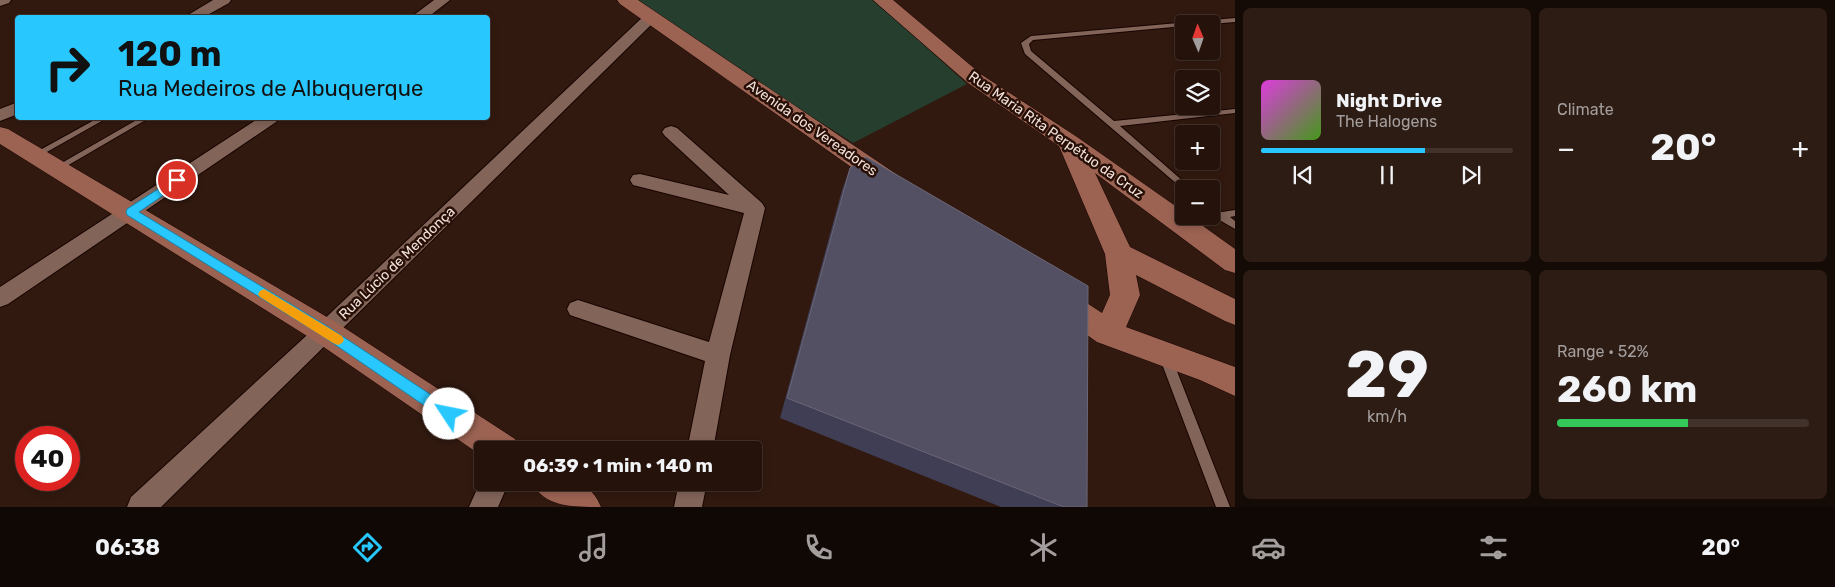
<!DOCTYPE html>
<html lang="en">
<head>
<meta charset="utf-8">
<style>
	:root { --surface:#25130b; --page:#2d1c14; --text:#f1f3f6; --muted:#a39e9d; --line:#42322c; --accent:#28c8ff }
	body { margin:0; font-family:Rubik,sans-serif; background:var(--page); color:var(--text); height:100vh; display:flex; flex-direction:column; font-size:19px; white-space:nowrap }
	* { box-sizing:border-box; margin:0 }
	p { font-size:16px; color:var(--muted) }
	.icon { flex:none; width:28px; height:28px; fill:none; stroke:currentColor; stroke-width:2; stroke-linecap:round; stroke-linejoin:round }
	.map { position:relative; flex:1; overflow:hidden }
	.details { display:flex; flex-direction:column; gap:8px; padding:8px; background:#140a06; width:600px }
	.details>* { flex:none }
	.hud { position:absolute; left:15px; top:15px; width:475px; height:105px; border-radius:5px; box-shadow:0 2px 8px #0003,0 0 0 1px var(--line); background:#28c8ff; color:#111; overflow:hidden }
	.needle { width:32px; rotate:358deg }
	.buttons { position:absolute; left:1175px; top:15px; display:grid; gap:10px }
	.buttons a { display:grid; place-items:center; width:45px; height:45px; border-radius:5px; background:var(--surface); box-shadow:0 2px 8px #0003,0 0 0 1px var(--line); font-size:25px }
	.speed { position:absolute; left:15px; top:426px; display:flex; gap:10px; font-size:25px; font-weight:700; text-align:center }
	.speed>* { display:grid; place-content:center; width:65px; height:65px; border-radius:50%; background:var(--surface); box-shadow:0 2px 8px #0003,0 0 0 1px var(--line); line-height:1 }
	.speed .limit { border:8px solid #d22; background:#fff; color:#111 }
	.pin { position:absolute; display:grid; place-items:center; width:42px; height:42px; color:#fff; margin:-21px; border:2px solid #fff; border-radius:50%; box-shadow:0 1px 5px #0007 }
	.me { position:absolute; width:55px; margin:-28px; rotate:304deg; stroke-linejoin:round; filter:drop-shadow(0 0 4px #0008) }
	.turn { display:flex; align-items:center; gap:18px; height:105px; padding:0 20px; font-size:22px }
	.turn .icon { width:65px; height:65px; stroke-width:2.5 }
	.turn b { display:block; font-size:35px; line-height:42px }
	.big { font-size:38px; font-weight:700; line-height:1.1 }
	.details .card { flex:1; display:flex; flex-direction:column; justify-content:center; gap:8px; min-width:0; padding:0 18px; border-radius:8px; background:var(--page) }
	.details .dial { align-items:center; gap:0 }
	.dial b { font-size:65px; line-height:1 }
	.song { display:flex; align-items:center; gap:15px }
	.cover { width:60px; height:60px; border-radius:8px; background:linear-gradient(135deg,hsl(300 70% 55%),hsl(100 70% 35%)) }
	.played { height:5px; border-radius:2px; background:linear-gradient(90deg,var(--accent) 65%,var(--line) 65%) }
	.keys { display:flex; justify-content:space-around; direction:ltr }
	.heat { display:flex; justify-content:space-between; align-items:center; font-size:28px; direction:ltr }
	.charge { height:8px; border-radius:4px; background:linear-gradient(90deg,#34c759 52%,var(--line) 0) }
	.details .tiles { flex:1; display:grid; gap:8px; grid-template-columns:repeat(2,1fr) }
	.trip { position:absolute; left:474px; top:441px; width:288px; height:50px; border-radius:5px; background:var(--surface); box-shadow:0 2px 8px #0003,0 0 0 1px var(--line); font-weight:700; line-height:50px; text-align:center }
	.menu { display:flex; height:80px; justify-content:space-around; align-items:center; background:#0f0804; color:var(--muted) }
	.menu .icon { width:35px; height:35px }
	.menu .on { color:var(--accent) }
	.menu b { font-size:22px; color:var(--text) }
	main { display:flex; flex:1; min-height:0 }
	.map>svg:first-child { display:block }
	.green { fill:#253e2d }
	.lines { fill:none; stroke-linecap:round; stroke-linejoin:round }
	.lane-casing { stroke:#180400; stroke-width:2 }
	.street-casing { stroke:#180400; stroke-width:2 }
	.secondary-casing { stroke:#180400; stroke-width:1 }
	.lane { fill:#826459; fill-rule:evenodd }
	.street { fill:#826459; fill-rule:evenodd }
	.secondary { fill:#9c6353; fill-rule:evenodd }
	.wall { fill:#3f3e55 }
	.building { fill:#535063; stroke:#6c6676 }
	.route { fill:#28c8ff; stroke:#1a82a6 }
	.slow { fill:#f59e0b }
	.labels { text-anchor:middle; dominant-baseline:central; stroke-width:5; stroke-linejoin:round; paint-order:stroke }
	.street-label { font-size:14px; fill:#f2e1da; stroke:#270f06 }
</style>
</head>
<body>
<main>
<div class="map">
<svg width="1235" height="507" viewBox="0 0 1235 507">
	<rect width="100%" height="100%" fill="#31190f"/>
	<path class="green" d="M629,0h245l93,84 -114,59z"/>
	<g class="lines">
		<g class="lane-casing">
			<path id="lane" d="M1235,18v4l-24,2h-27v2l-151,14 -4,4 2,7 83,70 121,-12v4l-115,13 72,63h-8v1l-159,-136 -4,-11 10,-7z
				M98,118h9l-69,39h-6l-1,-2z
				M140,118h9l-89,52h-6l-1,-2z
				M1211,206l11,6 13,-2v6l-5,1 5,4v8l-19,-11 -5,-4z
				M1165,351l4,2 2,3 59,151h-14l-57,-151 2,-3z"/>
		</g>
		<g class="street-casing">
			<path id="street" d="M0,0h11l-2,3 -9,3z
				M213,0h18l-2,3 -27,15h-19z
				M434,0h16l-23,18h-17z
				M651,13l5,1 2,3 -2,3 -495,487h-34l4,-10 187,-172 328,-311z
				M18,102v12l-18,7v-12z
				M259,118h20l-3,4 -268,182 -8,3v-20z
				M671,126l6,2 85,75 3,5 -35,147 -17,95h-26l18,-89 -135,-46 -3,-6 3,-6 8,-3 131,42 35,-129 -111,-28 -3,-5 3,-5 7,-1 89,21 -64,-59 -3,-4 3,-4z
				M482,478v4h27l-11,25h-29z
				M679,482h28l-5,25h-28z"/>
		</g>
		<g class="secondary-casing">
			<path id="secondary" d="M617,0h21l261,176 3,6 -3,6 -9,2 -9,-2 -261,-184z
				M873,0h20l89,75 95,62 107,75v4h5l46,33v24l-10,-3 -130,-97 35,74 105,52v26l-10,-4 -89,-46 4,20 -14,32 109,40v29l-35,-16 -103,-38 -50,-36 -5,-8 5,-8 10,-3 10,3 35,23 8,-18 -5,-41 -46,-108 -91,-63z
				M0,127l8,2 329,194 178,116 5,11h-38v6l-167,-115 -315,-197z
				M531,482c30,0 57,-8 70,25 -30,0 -56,0 -70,-25z"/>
		</g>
		<use href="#lane" class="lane"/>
		<use href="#street" class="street"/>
		<use href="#secondary" class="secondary"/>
	</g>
	<path class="wall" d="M850,168l237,339h-86l-221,-89 62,-228z"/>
	<path class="building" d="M866,157l222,129 -1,221h-23l-277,-109 63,-230z"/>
	<path class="route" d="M177,177l4,1 1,2 -1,3 -42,29 191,116 124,82 2,4 -2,5 -5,2 -5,-2 -123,-84 -194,-120 -1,-3 1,-3z"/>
	<path class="slow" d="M264,289l78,47 2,4 -2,3 -4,2 -5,-2 -73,-46 -2,-3 2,-3z"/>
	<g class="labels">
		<g class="street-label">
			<text transform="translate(812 128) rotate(35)">Avenida dos Vereadores</text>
			<text transform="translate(1056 135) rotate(35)">Rua Maria Rita Perpétuo da Cruz</text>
			<text transform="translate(397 263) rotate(-44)">Rua Lúcio de Mendonça</text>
		</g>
	</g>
</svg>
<div class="buttons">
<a><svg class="needle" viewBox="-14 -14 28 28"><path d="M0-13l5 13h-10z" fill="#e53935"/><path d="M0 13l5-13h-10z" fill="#a39e9d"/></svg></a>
<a><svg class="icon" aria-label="layers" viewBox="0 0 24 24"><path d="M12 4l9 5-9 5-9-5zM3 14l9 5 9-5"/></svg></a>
<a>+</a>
<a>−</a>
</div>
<div class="speed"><div class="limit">40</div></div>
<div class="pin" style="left:177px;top:180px;background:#d93025"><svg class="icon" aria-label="arrive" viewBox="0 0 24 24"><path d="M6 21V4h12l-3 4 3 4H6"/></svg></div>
<svg class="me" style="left:449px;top:414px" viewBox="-20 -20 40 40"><circle r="19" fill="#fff"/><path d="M0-13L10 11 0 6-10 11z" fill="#28c8ff"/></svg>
<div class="trip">06:39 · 1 min · 140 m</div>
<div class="hud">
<div class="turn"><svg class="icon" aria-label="right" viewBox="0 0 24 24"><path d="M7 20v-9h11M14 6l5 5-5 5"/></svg><div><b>120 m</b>Rua Medeiros de Albuquerque</div></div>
</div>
</div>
<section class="details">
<div class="tiles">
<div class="card">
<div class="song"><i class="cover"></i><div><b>Night Drive</b><p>The Halogens</p></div></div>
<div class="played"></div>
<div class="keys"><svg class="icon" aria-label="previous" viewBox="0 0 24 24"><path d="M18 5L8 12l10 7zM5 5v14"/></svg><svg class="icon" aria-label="pause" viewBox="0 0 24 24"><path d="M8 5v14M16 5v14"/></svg><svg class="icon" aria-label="next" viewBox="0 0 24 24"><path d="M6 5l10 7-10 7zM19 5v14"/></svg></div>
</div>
<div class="card"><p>Climate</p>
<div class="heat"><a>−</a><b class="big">20°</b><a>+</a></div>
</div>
<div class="card dial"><b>29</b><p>km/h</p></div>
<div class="card"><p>Range · 52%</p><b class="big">260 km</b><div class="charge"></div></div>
</div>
</section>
</main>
<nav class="menu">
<b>06:38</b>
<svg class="icon on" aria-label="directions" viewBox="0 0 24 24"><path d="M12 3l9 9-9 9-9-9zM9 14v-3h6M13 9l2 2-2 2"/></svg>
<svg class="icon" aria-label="music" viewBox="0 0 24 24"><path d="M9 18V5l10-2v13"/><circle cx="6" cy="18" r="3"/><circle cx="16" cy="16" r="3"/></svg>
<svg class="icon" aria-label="phone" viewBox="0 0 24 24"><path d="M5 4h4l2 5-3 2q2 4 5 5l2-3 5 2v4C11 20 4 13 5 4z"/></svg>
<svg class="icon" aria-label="climate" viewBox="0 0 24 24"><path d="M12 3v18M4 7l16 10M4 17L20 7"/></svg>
<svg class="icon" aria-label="car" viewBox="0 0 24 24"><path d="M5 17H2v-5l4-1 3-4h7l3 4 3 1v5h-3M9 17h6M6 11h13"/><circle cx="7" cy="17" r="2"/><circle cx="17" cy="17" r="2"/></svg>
<svg class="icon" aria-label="filters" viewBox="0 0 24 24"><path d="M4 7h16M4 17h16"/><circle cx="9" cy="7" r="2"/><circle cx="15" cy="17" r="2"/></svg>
<b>20°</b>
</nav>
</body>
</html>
